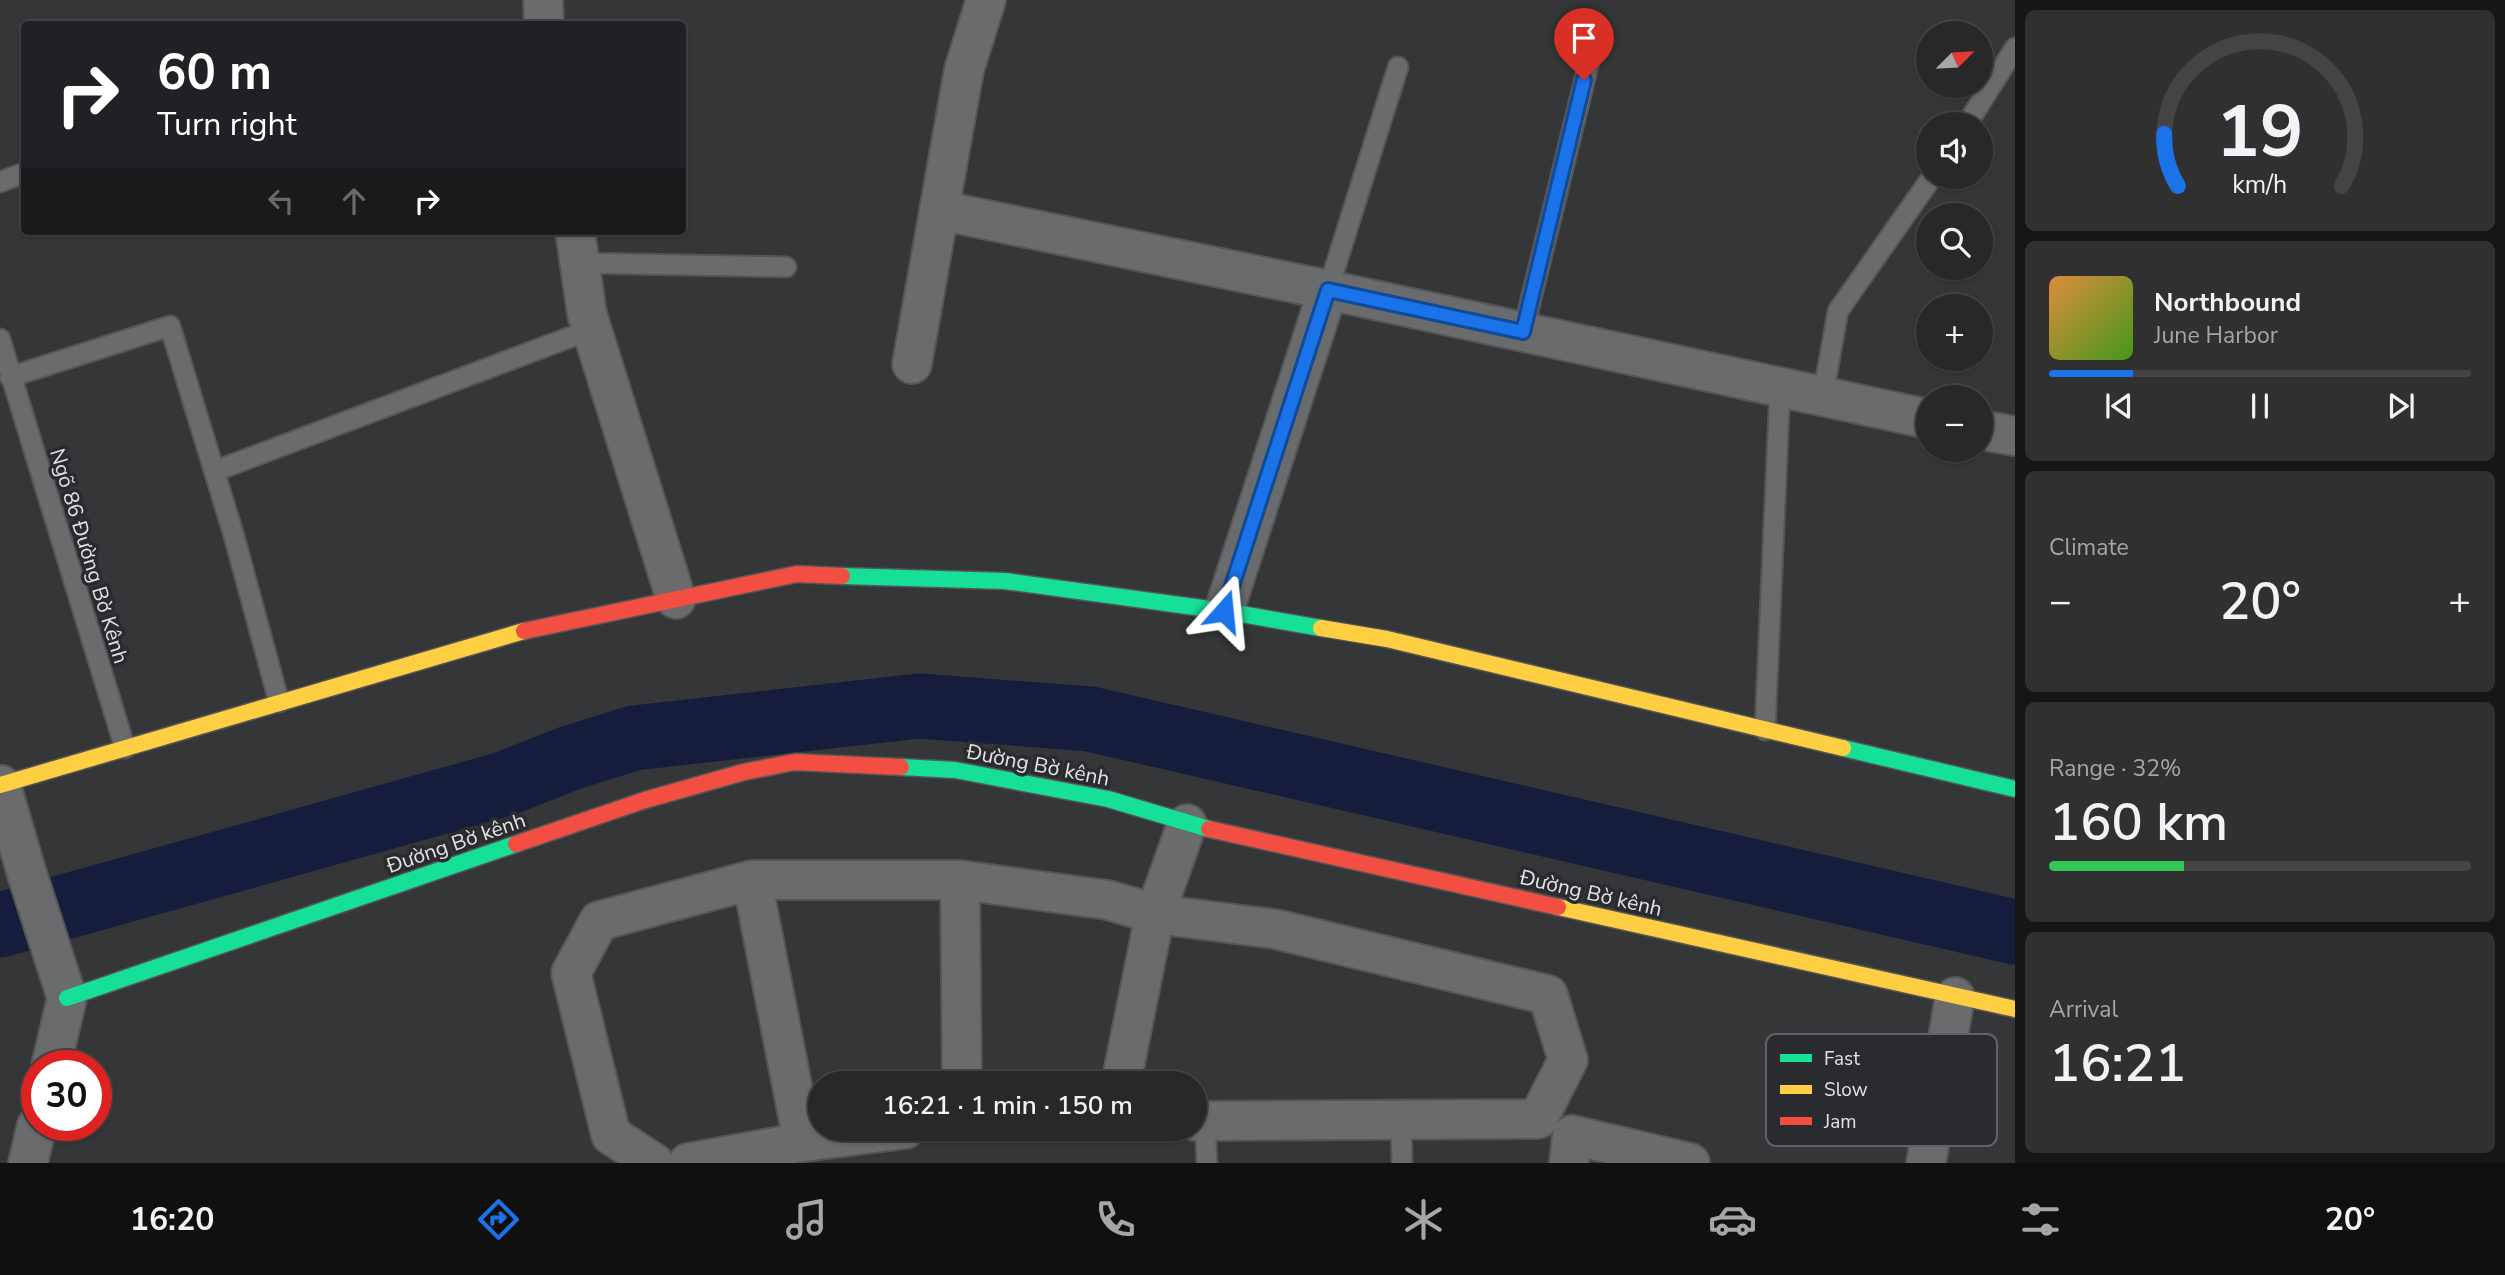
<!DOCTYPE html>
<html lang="en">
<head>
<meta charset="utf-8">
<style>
	:root { --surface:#282829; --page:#303031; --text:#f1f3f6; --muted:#a5a6a8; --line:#444446; --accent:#1a73e8 }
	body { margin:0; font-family:"Nunito Sans",sans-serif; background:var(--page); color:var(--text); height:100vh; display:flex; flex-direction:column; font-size:26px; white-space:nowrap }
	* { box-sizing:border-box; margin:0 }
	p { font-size:23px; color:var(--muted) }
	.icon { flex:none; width:38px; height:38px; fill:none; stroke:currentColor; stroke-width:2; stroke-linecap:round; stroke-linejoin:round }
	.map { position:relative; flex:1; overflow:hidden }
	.drawer { display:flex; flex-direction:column; gap:10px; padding:10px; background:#161617; width:490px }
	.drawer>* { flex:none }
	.guide { position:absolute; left:21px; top:21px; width:665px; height:214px; border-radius:7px; box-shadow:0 2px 5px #0004,0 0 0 2px var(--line); background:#202124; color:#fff; overflow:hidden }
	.needle { width:46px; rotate:66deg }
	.buttons { position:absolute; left:1916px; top:21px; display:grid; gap:14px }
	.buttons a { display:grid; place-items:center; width:77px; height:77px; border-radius:50%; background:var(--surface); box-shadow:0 2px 5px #0004,0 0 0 2px var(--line); font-size:35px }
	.speed { position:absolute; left:21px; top:1050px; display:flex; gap:14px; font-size:35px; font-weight:700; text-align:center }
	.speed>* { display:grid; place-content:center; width:91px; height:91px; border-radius:50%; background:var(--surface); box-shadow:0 2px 5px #0004,0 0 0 2px var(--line); line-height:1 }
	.speed .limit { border:10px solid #d22; background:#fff; color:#111 }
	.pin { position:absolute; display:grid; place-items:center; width:60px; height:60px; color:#fff; margin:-72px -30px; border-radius:50% 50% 50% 0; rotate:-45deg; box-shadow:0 0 7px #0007 }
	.pin .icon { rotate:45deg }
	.me { position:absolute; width:77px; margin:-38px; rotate:18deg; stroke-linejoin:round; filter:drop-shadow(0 0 5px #0008) }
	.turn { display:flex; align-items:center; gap:24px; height:147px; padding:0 21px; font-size:32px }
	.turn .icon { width:91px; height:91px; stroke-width:2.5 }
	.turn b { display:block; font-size:49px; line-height:60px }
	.lanes { display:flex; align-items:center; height:66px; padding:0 21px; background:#0003; justify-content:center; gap:35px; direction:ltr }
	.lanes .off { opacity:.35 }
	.big { font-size:52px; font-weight:600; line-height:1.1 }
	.drawer .tile { flex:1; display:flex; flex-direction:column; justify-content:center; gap:10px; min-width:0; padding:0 24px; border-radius:10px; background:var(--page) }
	.drawer .dial { align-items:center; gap:0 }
	.dial svg { height:182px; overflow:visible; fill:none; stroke:var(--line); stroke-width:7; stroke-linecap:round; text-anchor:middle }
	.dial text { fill:var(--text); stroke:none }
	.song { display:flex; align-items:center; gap:21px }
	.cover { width:84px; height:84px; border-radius:10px; background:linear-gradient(135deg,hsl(30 70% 55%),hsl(100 70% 35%)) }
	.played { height:7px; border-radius:4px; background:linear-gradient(90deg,var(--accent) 20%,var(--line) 20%) }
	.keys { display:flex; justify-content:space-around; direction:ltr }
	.heat { display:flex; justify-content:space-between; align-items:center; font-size:38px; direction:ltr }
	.charge { height:10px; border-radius:5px; background:linear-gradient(90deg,#34c759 32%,var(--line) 0) }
	.trip { position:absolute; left:808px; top:1071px; width:399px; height:70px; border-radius:35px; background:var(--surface); box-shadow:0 2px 5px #0004,0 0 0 2px var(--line); font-weight:600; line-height:70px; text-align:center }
	.tab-bar { display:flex; height:112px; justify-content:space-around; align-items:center; background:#101010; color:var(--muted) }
	.tab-bar .icon { width:49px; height:49px }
	.tab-bar .on { color:var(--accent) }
	.tab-bar b { font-size:32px; color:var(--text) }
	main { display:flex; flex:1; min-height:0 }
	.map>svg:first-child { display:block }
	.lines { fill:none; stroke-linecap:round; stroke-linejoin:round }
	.river { stroke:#161d3c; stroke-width:65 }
	.lane-casing { stroke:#555556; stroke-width:23 }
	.street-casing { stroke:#555556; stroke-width:42 }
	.fast-casing { stroke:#555556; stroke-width:19 }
	.slow-casing { stroke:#555556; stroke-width:19 }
	.jam-casing { stroke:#555556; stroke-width:19 }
	.lane { stroke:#6a6b6c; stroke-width:19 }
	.street { stroke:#6a6b6c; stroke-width:38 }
	.fast { stroke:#16e098; stroke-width:16 }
	.slow { stroke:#ffcf43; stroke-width:16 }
	.jam { stroke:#f24e42; stroke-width:16 }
	.route-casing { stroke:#114b97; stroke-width:18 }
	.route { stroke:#1a73e8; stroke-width:12 }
	.labels { text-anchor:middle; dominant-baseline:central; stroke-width:7; stroke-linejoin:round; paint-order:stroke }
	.street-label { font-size:21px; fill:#e3e3e5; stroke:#2a2b2e }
	.key { fill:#2a2b2e; stroke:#626265; stroke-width:2 }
	.key-label { font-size:19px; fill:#e3e3e5 }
</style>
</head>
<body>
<main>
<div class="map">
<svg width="2015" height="1163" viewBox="0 0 2015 1163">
	<rect width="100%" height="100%" fill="#353637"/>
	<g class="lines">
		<path class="river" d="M0,925l504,-141 66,-26 64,-20 285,-32 171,13 925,213"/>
		<g class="lane-casing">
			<path id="lane" d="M1967,124l48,-76
				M0,182l24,-9
				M580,263l206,4
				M1328,290l70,-223
				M1523,332l68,-278
				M0,339l125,409
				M10,377l160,-51 64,210 45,166
				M1823,395l15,-84 94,-134
				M215,471l377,-142
				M1765,730l15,-343
				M1401,1120l1,43
				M1205,1121l2,42"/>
		</g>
		<g class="street-casing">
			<path id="street" d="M543,0l1,24
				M939,210l389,80 600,129
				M575,231l12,83 89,285
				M912,364l52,-294 22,-70
				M1981,430l34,6
				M1224,611l104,-321
				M1,785l26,89 40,124 -16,68
				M752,880l51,262
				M960,880l2,203
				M1121,1083l34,-169 32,-90
				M28,1163l9,-38
				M654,1163l-43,-28 -40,-162 28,-52 153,-41h208l148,20 47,14 120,15 273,66 20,65 -30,59 -343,2
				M688,1163l115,-21 102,-13
				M1569,1163l3,-28 118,28
				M1926,1163l29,-166"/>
		</g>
		<g class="fast-casing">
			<path id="fast" d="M842,576l163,5 219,30 97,17
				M1843,748l172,41
				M901,767l54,3 153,29 101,30
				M67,998l449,-154"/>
		</g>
		<g class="slow-casing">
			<path id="slow" d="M1321,628l66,11 456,109
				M0,785l524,-154
				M1558,907l457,102"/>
		</g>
		<g class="jam-casing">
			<path id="jam" d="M524,631l273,-57 45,2
				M1209,829l349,78
				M516,844l129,-44 99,-28 51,-10 106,5"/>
		</g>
		<use href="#lane" class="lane"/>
		<use href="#street" class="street"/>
		<use href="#fast" class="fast"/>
		<use href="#slow" class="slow"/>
		<use href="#jam" class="jam"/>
	</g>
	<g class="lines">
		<g class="route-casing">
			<path id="route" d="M1224,611l104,-321 195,42 61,-252"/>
		</g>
		<use href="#route" class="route"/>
	</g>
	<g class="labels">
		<g class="street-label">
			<text transform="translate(89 556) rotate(73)">Ngõ 86 Đường Bờ Kênh</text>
			<text transform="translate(1038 765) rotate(11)">Đường Bờ kênh</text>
			<text transform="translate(456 843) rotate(-19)">Đường Bờ kênh</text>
			<text transform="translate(1591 893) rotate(13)">Đường Bờ kênh</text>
		</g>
	</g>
	<rect x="1766" y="1034" width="231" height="112" rx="10" class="key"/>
	<rect x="1780" y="1054" width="32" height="8" fill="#16e098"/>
	<rect x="1780" y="1085" width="32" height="9" fill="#ffcf43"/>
	<rect x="1780" y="1117" width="32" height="8" fill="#f24e42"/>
	<g class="key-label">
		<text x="1824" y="1065">Fast</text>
		<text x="1824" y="1096">Slow</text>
		<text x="1824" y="1128">Jam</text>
	</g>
</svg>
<div class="buttons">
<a><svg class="needle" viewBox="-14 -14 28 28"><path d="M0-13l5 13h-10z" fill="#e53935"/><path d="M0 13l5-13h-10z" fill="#a5a6a8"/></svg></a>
<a><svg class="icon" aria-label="sound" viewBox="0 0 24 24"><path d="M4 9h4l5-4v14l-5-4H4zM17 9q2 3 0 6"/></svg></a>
<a><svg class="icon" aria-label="search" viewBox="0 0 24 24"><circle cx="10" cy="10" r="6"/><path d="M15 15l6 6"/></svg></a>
<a>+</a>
<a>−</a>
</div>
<div class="speed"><div class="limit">30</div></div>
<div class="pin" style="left:1584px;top:80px;background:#d93025"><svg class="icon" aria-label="arrive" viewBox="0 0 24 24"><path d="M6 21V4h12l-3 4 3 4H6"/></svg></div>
<svg class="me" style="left:1224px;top:611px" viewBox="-20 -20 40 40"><path d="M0-17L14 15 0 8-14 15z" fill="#1a73e8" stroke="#fff" stroke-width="4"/></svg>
<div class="trip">16:21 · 1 min · 150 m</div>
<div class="guide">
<div class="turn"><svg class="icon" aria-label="right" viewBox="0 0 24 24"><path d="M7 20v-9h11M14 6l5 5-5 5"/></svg><div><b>60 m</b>Turn right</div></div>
<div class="lanes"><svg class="icon off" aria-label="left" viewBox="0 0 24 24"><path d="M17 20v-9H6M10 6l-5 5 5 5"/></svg><svg class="icon off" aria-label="ahead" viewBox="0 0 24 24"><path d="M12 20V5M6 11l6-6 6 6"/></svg><svg class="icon" aria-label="right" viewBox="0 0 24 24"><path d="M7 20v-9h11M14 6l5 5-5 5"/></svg></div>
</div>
</div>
<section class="drawer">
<div class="tile dial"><svg viewBox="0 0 100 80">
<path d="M14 69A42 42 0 1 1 86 69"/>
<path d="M14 69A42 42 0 0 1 8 46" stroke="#1a73e8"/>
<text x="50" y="56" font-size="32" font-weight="700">19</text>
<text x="50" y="72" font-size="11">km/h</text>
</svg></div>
<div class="tile">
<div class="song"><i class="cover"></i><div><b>Northbound</b><p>June Harbor</p></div></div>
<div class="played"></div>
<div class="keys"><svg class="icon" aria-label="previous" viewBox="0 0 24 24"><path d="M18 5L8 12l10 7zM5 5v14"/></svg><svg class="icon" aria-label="pause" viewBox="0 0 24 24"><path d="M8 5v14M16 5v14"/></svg><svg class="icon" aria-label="next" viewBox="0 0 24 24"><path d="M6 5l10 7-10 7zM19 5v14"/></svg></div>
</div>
<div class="tile"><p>Climate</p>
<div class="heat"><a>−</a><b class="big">20°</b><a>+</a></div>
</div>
<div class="tile"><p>Range · 32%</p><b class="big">160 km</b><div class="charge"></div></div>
<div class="tile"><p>Arrival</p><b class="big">16:21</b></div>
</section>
</main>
<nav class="tab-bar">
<b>16:20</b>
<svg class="icon on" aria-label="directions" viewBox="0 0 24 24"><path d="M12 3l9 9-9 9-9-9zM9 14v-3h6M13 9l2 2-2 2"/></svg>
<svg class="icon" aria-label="music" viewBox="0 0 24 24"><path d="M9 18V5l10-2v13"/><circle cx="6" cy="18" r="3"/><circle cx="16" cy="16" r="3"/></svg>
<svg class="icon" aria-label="phone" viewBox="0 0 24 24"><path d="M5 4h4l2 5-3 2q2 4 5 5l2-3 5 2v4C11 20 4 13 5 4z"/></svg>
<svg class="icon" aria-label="climate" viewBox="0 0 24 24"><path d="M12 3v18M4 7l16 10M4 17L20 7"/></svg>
<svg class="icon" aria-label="car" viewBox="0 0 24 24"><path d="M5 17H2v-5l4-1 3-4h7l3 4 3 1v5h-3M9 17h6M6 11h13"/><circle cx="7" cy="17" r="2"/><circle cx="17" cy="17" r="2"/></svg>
<svg class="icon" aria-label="filters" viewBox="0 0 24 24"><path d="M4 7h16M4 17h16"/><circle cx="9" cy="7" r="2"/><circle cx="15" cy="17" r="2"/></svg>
<b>20°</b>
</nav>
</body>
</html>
